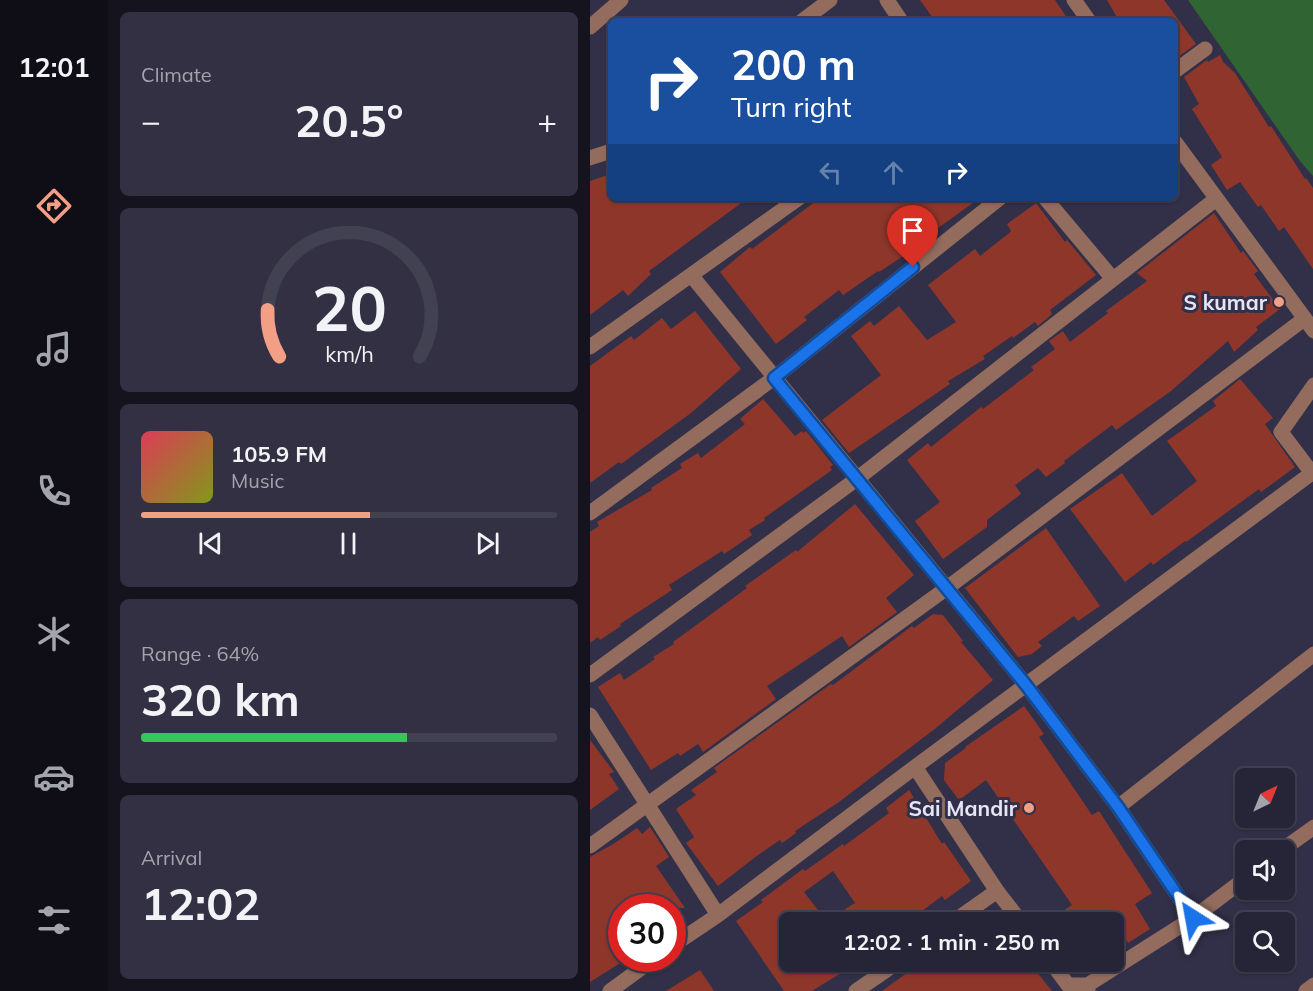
<!DOCTYPE html>
<html lang="en">
<head>
<meta charset="utf-8">
<style>
	:root { --surface:#262437; --page:#323042; --text:#f1f3f6; --muted:#a4a4ad; --line:#424152; --accent:#f39f85 }
	body { margin:0; font-family:Mulish,sans-serif; background:var(--page); color:var(--text); height:100vh; display:flex; flex-direction:column; font-size:22px; white-space:nowrap }
	* { box-sizing:border-box; margin:0 }
	p { font-size:20px; color:var(--muted) }
	.icon { flex:none; width:33px; height:33px; fill:none; stroke:currentColor; stroke-width:2; stroke-linecap:round; stroke-linejoin:round }
	.map { position:relative; flex:1; overflow:hidden }
	.panel { display:flex; flex-direction:column; gap:12px; padding:12px; background:#15141e; width:482px }
	.panel>* { flex:none }
	.banner { position:absolute; left:18px; top:18px; width:570px; height:183px; border-radius:9px; box-shadow:0 2px 4px #0004,0 0 0 2px var(--line); background:#1a4fa0; color:#fff; overflow:hidden }
	.needle { width:39px; rotate:43deg }
	.tools { position:absolute; left:645px; top:768px; display:grid; gap:12px }
	.tools a { display:grid; place-items:center; width:60px; height:60px; border-radius:9px; background:var(--surface); box-shadow:0 2px 4px #0004,0 0 0 2px var(--line); font-size:30px }
	.speed { position:absolute; left:18px; top:894px; display:flex; gap:12px; font-size:30px; font-weight:700; text-align:center }
	.speed>* { display:grid; place-content:center; width:78px; height:78px; border-radius:50%; background:var(--surface); box-shadow:0 2px 4px #0004,0 0 0 2px var(--line); line-height:1 }
	.speed .limit { border:9px solid #d22; background:#fff; color:#111 }
	.pin { position:absolute; display:grid; place-items:center; width:51px; height:51px; color:#fff; margin:-62px -26px; border-radius:50% 50% 50% 0; rotate:-45deg; box-shadow:0 0 6px #0007 }
	.pin .icon { rotate:45deg }
	.me { position:absolute; width:66px; margin:-33px; rotate:326deg; stroke-linejoin:round; filter:drop-shadow(0 0 4px #0008) }
	.turn { display:flex; align-items:center; gap:21px; height:126px; padding:0 24px; font-size:27px }
	.turn .icon { width:78px; height:78px; stroke-width:2.5 }
	.turn b { display:block; font-size:42px; line-height:51px }
	.lanes { display:flex; align-items:center; height:57px; padding:0 24px; background:#0003; justify-content:center; gap:30px; direction:ltr }
	.lanes .off { opacity:.35 }
	.big { font-size:45px; font-weight:700; line-height:1.1 }
	.panel .widget { flex:1; display:flex; flex-direction:column; justify-content:center; gap:9px; min-width:0; padding:0 21px; border-radius:9px; background:var(--page) }
	.panel .dial { align-items:center; gap:0 }
	.dial svg { height:156px; overflow:visible; fill:none; stroke:var(--line); stroke-width:7; stroke-linecap:round; text-anchor:middle }
	.dial text { fill:var(--text); stroke:none }
	.song { display:flex; align-items:center; gap:18px }
	.cover { width:72px; height:72px; border-radius:9px; background:linear-gradient(135deg,hsl(350 70% 55%),hsl(70 70% 35%)) }
	.played { height:6px; border-radius:3px; background:linear-gradient(90deg,var(--accent) 55%,var(--line) 55%) }
	.keys { display:flex; justify-content:space-around; direction:ltr }
	.heat { display:flex; justify-content:space-between; align-items:center; font-size:33px; direction:ltr }
	.charge { height:9px; border-radius:4px; background:linear-gradient(90deg,#34c759 64%,var(--line) 0) }
	.trip { position:absolute; left:189px; top:912px; width:345px; height:60px; border-radius:9px; background:var(--surface); box-shadow:0 2px 4px #0004,0 0 0 2px var(--line); font-weight:700; line-height:60px; text-align:center }
	main { display:flex; flex:1; min-height:0 }
	.tabs { display:flex; flex-direction:column; width:108px; justify-content:space-around; align-items:center; background:#0f0e16; color:var(--muted) }
	.tabs .icon { width:42px; height:42px }
	.tabs .current { color:var(--accent) }
	.tabs b { font-size:27px; color:var(--text) }
	.map>svg:first-child { display:block }
	.green { fill:#306533 }
	.building { fill:#8f362b }
	.lines { fill:none; stroke-linecap:round; stroke-linejoin:round }
	.minor { stroke:#936c5d; stroke-width:15 }
	.route-casing { stroke:#114b97; stroke-width:15 }
	.route { stroke:#1a73e8; stroke-width:10 }
	.poi-dot { fill:#f39f85; stroke:#323049; stroke-width:2 }
	.labels { text-anchor:middle; dominant-baseline:central; stroke-width:6; stroke-linejoin:round; paint-order:stroke }
	.poi-label { font-size:21px; font-weight:bold; fill:#e5e5f5; stroke:#323049; text-anchor:end }
</style>
</head>
<body>
<main>
<nav class="tabs">
<b>12:01</b>
<svg class="icon current" aria-label="directions" viewBox="0 0 24 24"><path d="M12 3l9 9-9 9-9-9zM9 14v-3h6M13 9l2 2-2 2"/></svg>
<svg class="icon" aria-label="music" viewBox="0 0 24 24"><path d="M9 18V5l10-2v13"/><circle cx="6" cy="18" r="3"/><circle cx="16" cy="16" r="3"/></svg>
<svg class="icon" aria-label="phone" viewBox="0 0 24 24"><path d="M5 4h4l2 5-3 2q2 4 5 5l2-3 5 2v4C11 20 4 13 5 4z"/></svg>
<svg class="icon" aria-label="climate" viewBox="0 0 24 24"><path d="M12 3v18M4 7l16 10M4 17L20 7"/></svg>
<svg class="icon" aria-label="car" viewBox="0 0 24 24"><path d="M5 17H2v-5l4-1 3-4h7l3 4 3 1v5h-3M9 17h6M6 11h13"/><circle cx="7" cy="17" r="2"/><circle cx="17" cy="17" r="2"/></svg>
<svg class="icon" aria-label="filters" viewBox="0 0 24 24"><path d="M4 7h16M4 17h16"/><circle cx="9" cy="7" r="2"/><circle cx="15" cy="17" r="2"/></svg>
</nav>
<section class="panel">
<div class="widget"><p>Climate</p>
<div class="heat"><a>−</a><b class="big">20.5°</b><a>+</a></div>
</div>
<div class="widget dial"><svg viewBox="0 0 100 80">
<path d="M14 69A42 42 0 1 1 86 69"/>
<path d="M14 69A42 42 0 0 1 8 45" stroke="#f39f85"/>
<text x="50" y="56" font-size="32" font-weight="700">20</text>
<text x="50" y="72" font-size="11">km/h</text>
</svg></div>
<div class="widget">
<div class="song"><i class="cover"></i><div><b>105.9 FM</b><p>Music</p></div></div>
<div class="played"></div>
<div class="keys"><svg class="icon" aria-label="previous" viewBox="0 0 24 24"><path d="M18 5L8 12l10 7zM5 5v14"/></svg><svg class="icon" aria-label="pause" viewBox="0 0 24 24"><path d="M8 5v14M16 5v14"/></svg><svg class="icon" aria-label="next" viewBox="0 0 24 24"><path d="M6 5l10 7-10 7zM19 5v14"/></svg></div>
</div>
<div class="widget"><p>Range · 64%</p><b class="big">320 km</b><div class="charge"></div></div>
<div class="widget"><p>Arrival</p><b class="big">12:02</b></div>
</section>
<div class="map">
<svg width="724" height="991" viewBox="0 0 724 991">
	<rect width="100%" height="100%" fill="#323049"/>
	<path class="green" d="M598,0h125v176l-13,-15z"/>
	<path class="building" d="M330,0h135l14,21h-134z
		M517,0h57l32,44 -21,15v-38h-56z
		M630,55l3,7 12,11 34,54 2,-1 34,53 1,-1 7,10v81l-29,-42 -5,4 -18,-26 -3,2 -18,-25 -13,8 -16,-25 11,-8 -30,-48 7,-5 -15,-27 23,-17 1,2z
		M21,174v24h137l-99,73 2,3 -23,22 -5,-6 -33,25v-134z
		M230,198h160l-56,40 2,3 -47,31 -1,-1 -35,24 -4,-5 -35,27 3,3 -31,24 -56,-72 30,-25 2,2z
		M446,203l29,39 2,-2 29,35 -46,35 2,4 -14,12 -3,-4 -22,16 -1,-2 -29,20 2,3 -37,22 2,3 -101,69 -27,-33 59,-45 -30,-39 19,-15 4,5 25,-20 28,34 29,-18 -28,-37 47,-36 5,7 28,-22 3,-3 -4,-7z
		M624,213l27,40 2,-2 15,20 -4,3 26,35 -24,18 2,3 -24,22 -6,-11 -57,50 -55,39 -4,-5 -48,36 1,2 -19,14 -8,-9 -23,17 6,9 -34,26v7l-44,32 -28,-38 25,-19 -33,-42 21,-17 3,4 50,-40 2,2 51,-39 -3,-3 24,-18 -6,-8 14,-10 7,11 38,-29 -2,-2 41,-30 -10,-8z
		M105,311l46,58 -50,44 -70,51 -2,-2 -29,21v-117l41,-30 3,4 28,-22 9,11z
		M650,379l33,39 -8,6 30,43 -34,25 -2,-3 -73,53 -1,-1 -32,24 -2,-3 -26,20 -55,-73 52,-36 30,43 45,-35 -30,-40 49,-35 -3,-5z
		M173,399l32,37 7,-5 1,2 3,-2 27,34 -3,2 2,3 -68,48 1,2 -16,10 3,5 -28,19 -2,-3 -53,34 3,5 -52,34 1,2 -21,14 -2,-3 -8,6v-111l9,-6 -2,-4 55,-32 -1,-2 31,-20 -2,-4 18,-11 3,5 44,-34 -5,-5z
		M265,504l59,71 -28,23 11,14 -48,35 -7,-11 -75,50 9,13 -73,53 -5,-8 -18,12 -2,-3 -27,17 -53,-83 22,-14 4,7 31,-21 -2,-2 21,-13 -1,-2 74,-54 -2,-2 51,-36 1,2z
		M456,528l54,78 -22,15 -4,-5 -36,26 4,4 -10,8 -14,3 -53,-69z
		M343,614l10,1 20,26 -2,1 32,38 -57,48 -97,74 -44,29 1,2 -14,10 -2,-3 -22,15 -40,31 -32,-43 8,-6 -18,-28 20,-14 -5,-5 26,-18 -3,-4 117,-84 2,1 79,-59 2,2z
		M434,706l20,28 -5,3 53,78 7,-4 53,82 -17,11 15,25 -22,14 -13,-21h-69l26,-17 -86,-125 -27,20 -15,-20 1,-17 21,-15 -1,-1z
		M0,740l24,32 -5,2 10,15 -29,21z
		M319,790l33,54 2,-2 27,39 -26,19 -3,-4 -35,26h-53l-9,-13 10,-6 -22,-32 -29,21 23,30h-37v40h69l-47,29h-28l-48,-70 27,-19 -2,-2 42,-31 2,2 38,-27 1,2 45,-33 -3,-5z
		M60,827l19,30 -13,9 29,42h-63v54l-32,20v-125l25,-14 22,-15 5,6z
		M332,962h107l23,29h-170z
		M110,970l14,21h-48z"/>
	<g class="lines">
		<path class="minor" d="M297,0l14,21
			M484,0l15,21
			M212,21l28,-21
			M0,27l31,-27
			M585,71l30,-22
			M585,142l139,189
			M0,158l21,-7
			M455,198l68,81
			M101,275l335,410 92,122 196,-153
			M0,347l209,-149
			M0,513l184,-135 226,-180
			M0,675l268,-197 358,-279
			M0,715l128,200 -46,31
			M528,807l75,111
			M0,846l357,-258 357,-269
			M692,850l32,-23
			M128,915l197,-148
			M363,922l44,-31
			M431,922l-24,-31 -82,-124 397,-294 -31,-41 33,-47
			M461,962l17,23h18l2,4
			M20,991l45,-33
			M266,991l42,-29
			M488,991l115,-73 53,-40
			M716,991l8,-6"/>
	</g>
	<g class="lines">
		<g class="route-casing">
			<path id="route" d="M323,267l-139,111 252,307 92,122 75,111"/>
		</g>
		<use href="#route" class="route"/>
	</g>
	<g class="poi-dot">
		<circle cx="689" cy="302" r="6"/>
		<circle cx="439" cy="808" r="6"/>
	</g>
	<g class="labels">
		<g class="poi-label">
			<text x="677" y="302">S kumar</text>
			<text x="427" y="808">Sai Mandir</text>
		</g>
	</g>
</svg>
<div class="tools">
<a><svg class="needle" viewBox="-14 -14 28 28"><path d="M0-13l5 13h-10z" fill="#e53935"/><path d="M0 13l5-13h-10z" fill="#a4a4ad"/></svg></a>
<a><svg class="icon" aria-label="sound" viewBox="0 0 24 24"><path d="M4 9h4l5-4v14l-5-4H4zM17 9q2 3 0 6"/></svg></a>
<a><svg class="icon" aria-label="search" viewBox="0 0 24 24"><circle cx="10" cy="10" r="6"/><path d="M15 15l6 6"/></svg></a>
</div>
<div class="speed"><div class="limit">30</div></div>
<div class="pin" style="left:323px;top:267px;background:#d93025"><svg class="icon" aria-label="arrive" viewBox="0 0 24 24"><path d="M6 21V4h12l-3 4 3 4H6"/></svg></div>
<svg class="me" style="left:603px;top:918px" viewBox="-20 -20 40 40"><path d="M0-17L14 15 0 8-14 15z" fill="#1a73e8" stroke="#fff" stroke-width="4"/></svg>
<div class="trip">12:02 · 1 min · 250 m</div>
<div class="banner">
<div class="turn"><svg class="icon" aria-label="right" viewBox="0 0 24 24"><path d="M7 20v-9h11M14 6l5 5-5 5"/></svg><div><b>200 m</b>Turn right</div></div>
<div class="lanes"><svg class="icon off" aria-label="left" viewBox="0 0 24 24"><path d="M17 20v-9H6M10 6l-5 5 5 5"/></svg><svg class="icon off" aria-label="ahead" viewBox="0 0 24 24"><path d="M12 20V5M6 11l6-6 6 6"/></svg><svg class="icon" aria-label="right" viewBox="0 0 24 24"><path d="M7 20v-9h11M14 6l5 5-5 5"/></svg></div>
</div>
</div>
</main>
</body>
</html>
